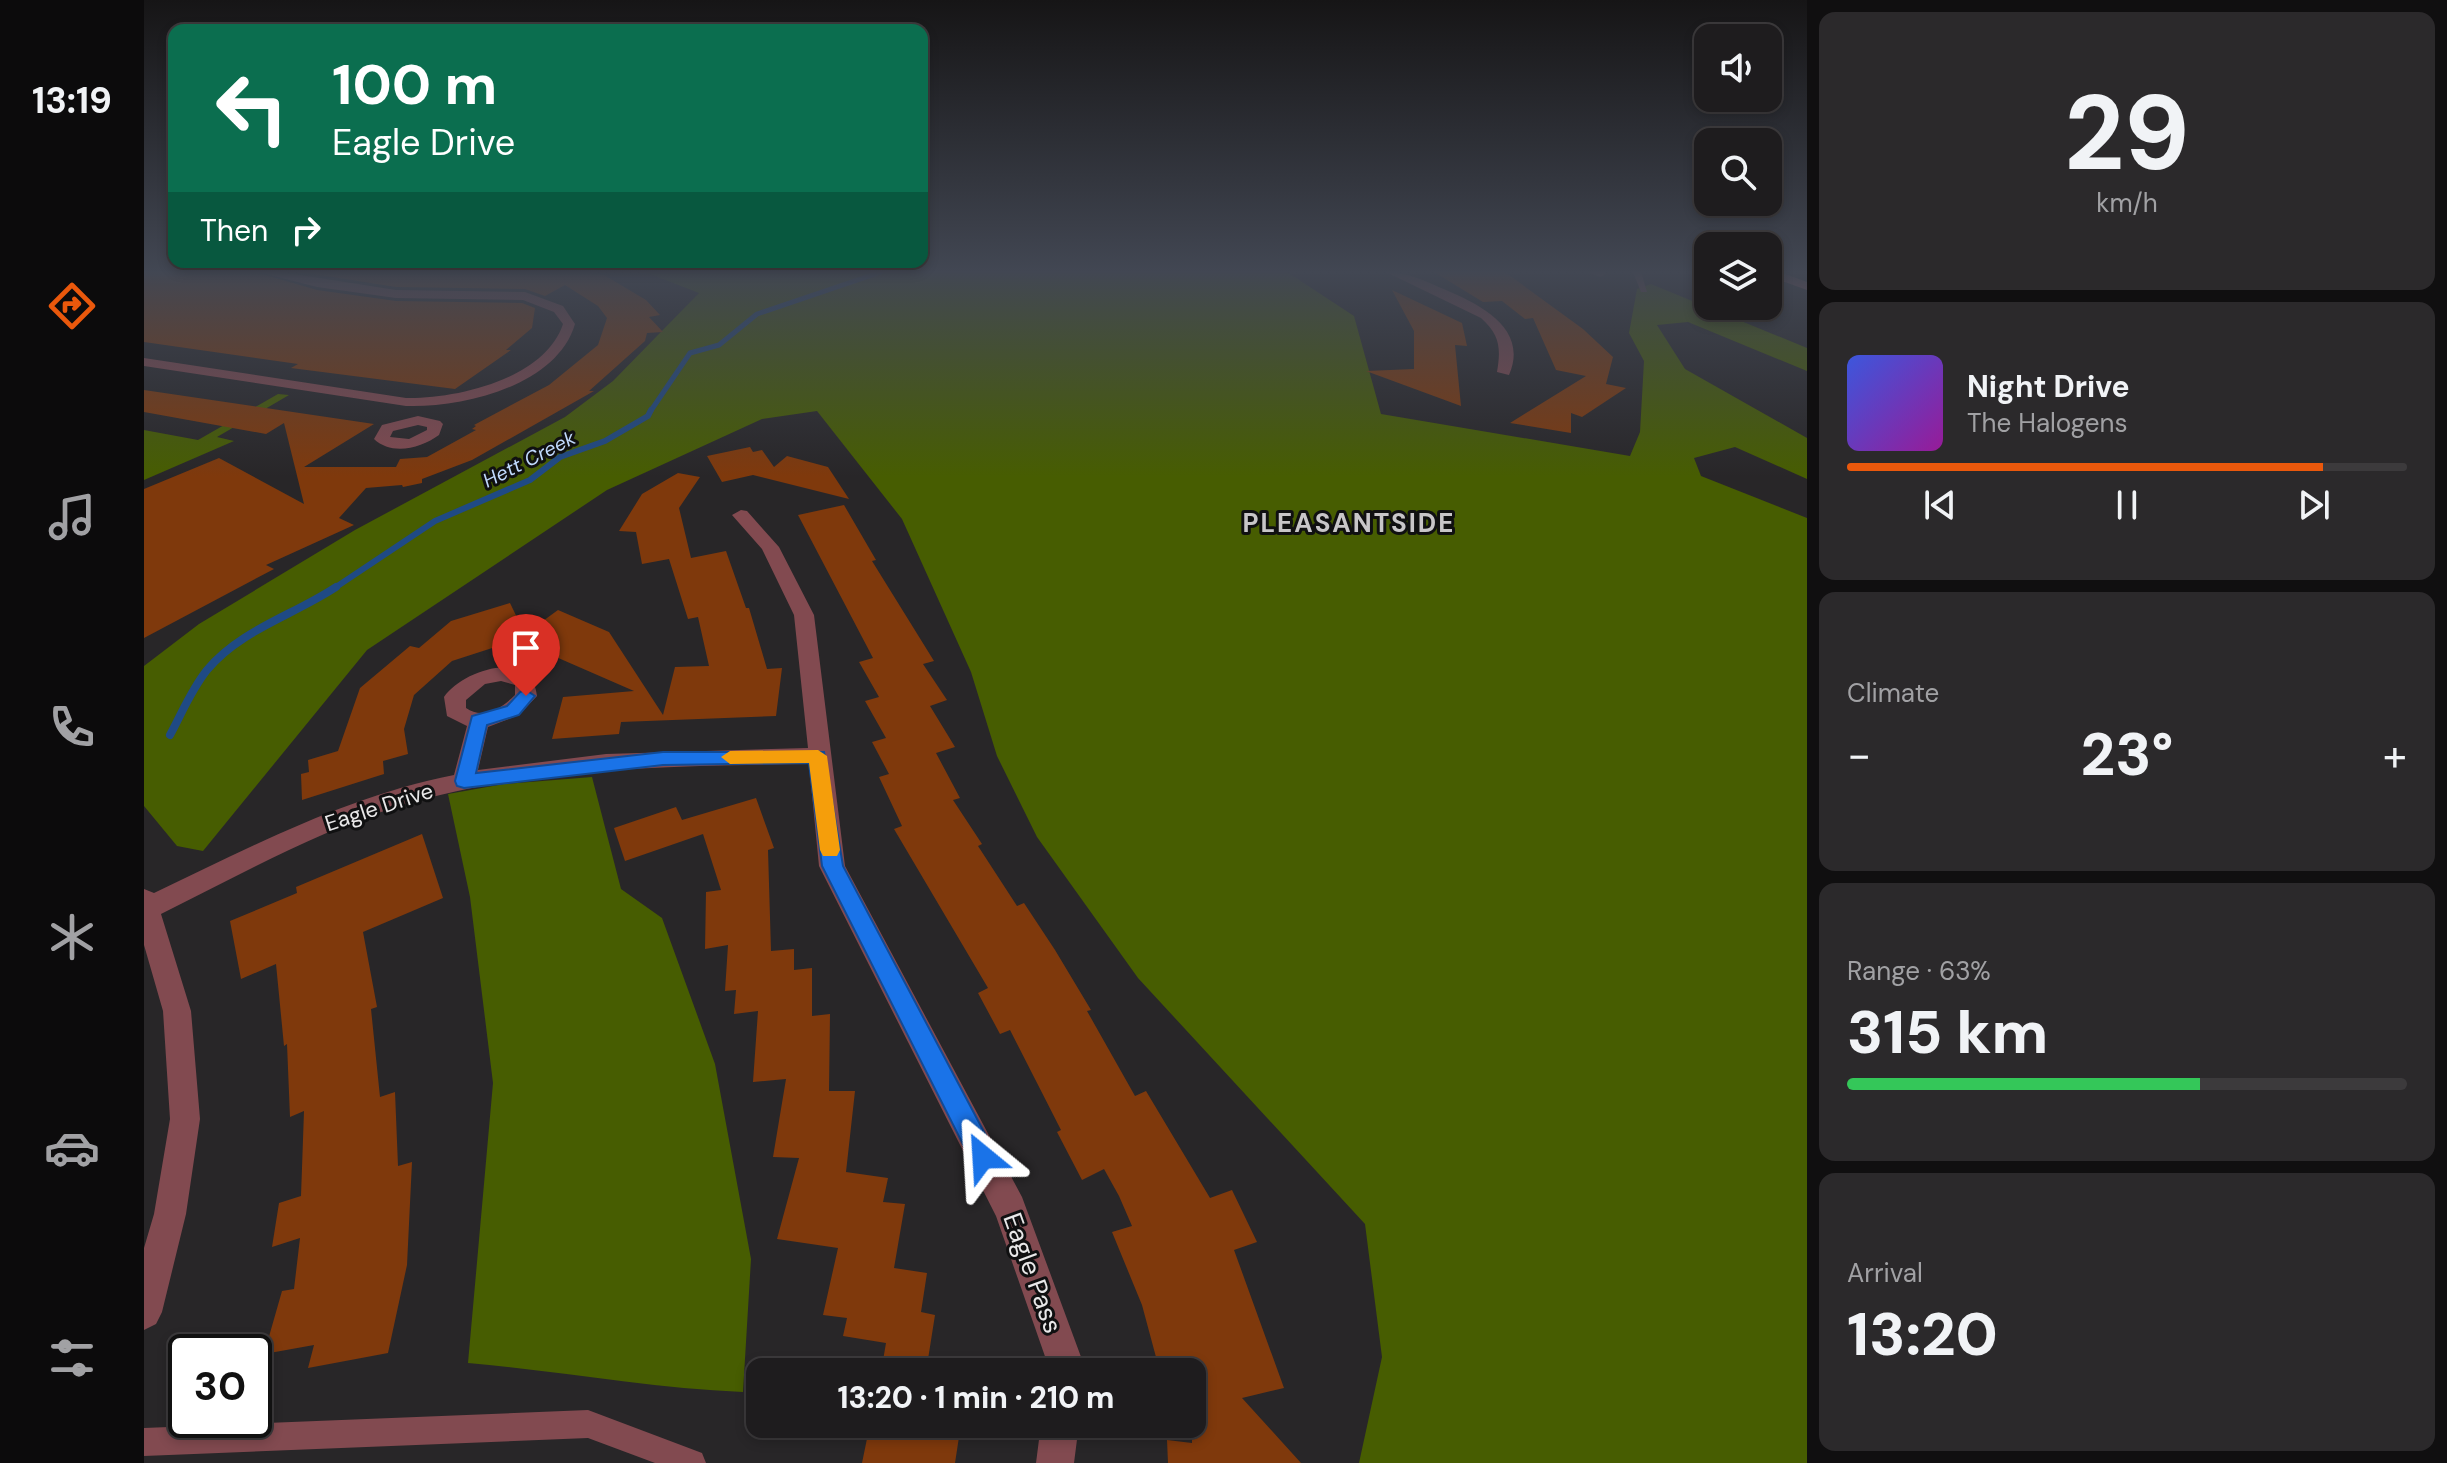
<!DOCTYPE html>
<html lang="en">
<head>
<meta charset="utf-8">
<style>
	:root { --surface:#1e1c1e; --page:#2b292b; --text:#f1f3f6; --muted:#a1a1a4; --line:#3c3a3c; --accent:#ea580c }
	body { margin:0; font-family:"DM Sans",sans-serif; background:var(--page); color:var(--text); height:100vh; display:flex; flex-direction:column; font-size:30px; white-space:nowrap }
	* { box-sizing:border-box; margin:0 }
	p { font-size:26px; color:var(--muted) }
	.icon { flex:none; width:44px; height:44px; fill:none; stroke:currentColor; stroke-width:2; stroke-linecap:round; stroke-linejoin:round }
	.map { position:relative; flex:1; overflow:hidden }
	.details { display:flex; flex-direction:column; gap:12px; padding:12px; background:#100f10; width:640px }
	.details>* { flex:none }
	.guide { position:absolute; left:24px; top:24px; width:760px; height:244px; border-radius:16px; box-shadow:0 4px 12px #0003,0 0 0 2px var(--line); background:#0b6e4f; color:#fff; overflow:hidden }
	.controls { position:absolute; left:1550px; top:24px; display:grid; gap:16px }
	.controls a { display:grid; place-items:center; width:88px; height:88px; border-radius:16px; background:var(--surface); box-shadow:0 4px 12px #0003,0 0 0 2px var(--line); font-size:40px }
	.speed { position:absolute; left:24px; top:1334px; display:flex; gap:16px; font-size:40px; font-weight:700; text-align:center }
	.speed>* { display:grid; place-content:center; width:104px; height:104px; border-radius:50%; background:var(--surface); box-shadow:0 4px 12px #0003,0 0 0 2px var(--line); line-height:1 }
	.speed .limit { border:4px solid #111; border-radius:12px; background:#fff; color:#111 }
	.pin { position:absolute; display:grid; place-items:center; width:68px; height:68px; color:#fff; margin:-82px -34px; border-radius:50% 50% 50% 0; rotate:-45deg; box-shadow:0 0 8px #0007 }
	.pin .icon { rotate:45deg }
	.me { position:absolute; width:88px; margin:-44px; rotate:333deg; stroke-linejoin:round; filter:drop-shadow(0 0 6px #0008) }
	.turn { display:flex; align-items:center; gap:28px; height:168px; padding:0 32px; font-size:36px }
	.turn .icon { width:104px; height:104px; stroke-width:2.5 }
	.turn b { display:block; font-size:56px; line-height:68px }
	.then { display:flex; align-items:center; height:76px; padding:0 32px; background:#0003; gap:16px; font-size:30px }
	.big { font-size:60px; font-weight:800; line-height:1.1 }
	.details .widget { flex:1; display:flex; flex-direction:column; justify-content:center; gap:12px; min-width:0; padding:0 28px; border-radius:16px; background:var(--page) }
	.details .dial { align-items:center; gap:0 }
	.dial b { font-size:104px; line-height:1 }
	.song { display:flex; align-items:center; gap:24px }
	.cover { width:96px; height:96px; border-radius:12px; background:linear-gradient(135deg,hsl(230 70% 55%),hsl(300 70% 35%)) }
	.played { height:8px; border-radius:4px; background:linear-gradient(90deg,var(--accent) 85%,var(--line) 85%) }
	.keys { display:flex; justify-content:space-around; direction:ltr }
	.heat { display:flex; justify-content:space-between; align-items:center; font-size:44px; direction:ltr }
	.charge { height:12px; border-radius:6px; background:linear-gradient(90deg,#34c759 63%,var(--line) 0) }
	.trip { position:absolute; left:602px; top:1358px; width:460px; height:80px; border-radius:16px; background:var(--surface); box-shadow:0 4px 12px #0003,0 0 0 2px var(--line); font-weight:800; line-height:80px; text-align:center }
	main { display:flex; flex:1; min-height:0 }
	.dock { display:flex; flex-direction:column; width:144px; justify-content:space-around; align-items:center; background:#0c0b0c; color:var(--muted) }
	.dock .icon { width:56px; height:56px }
	.dock .selected { color:var(--accent) }
	.dock b { font-size:36px; color:var(--text) }
	.map>svg:first-child { display:block }
	.forest { fill:#475d01 }
	.lines { fill:none; stroke-linecap:round; stroke-linejoin:round }
	.stream-far2 { stroke:#1f4a85; stroke-width:5 }
	.stream-far1 { stroke:#1f4a85; stroke-width:6 }
	.stream { stroke:#1f4a85; stroke-width:8 }
	.building { fill:#7f390c }
	.service { fill:#824a50; fill-rule:evenodd }
	.minor { fill:#824a50; fill-rule:evenodd }
	.secondary { fill:#b45b66; fill-rule:evenodd }
	.route { fill:#1a73e8; stroke:#114b97; stroke-width:2 }
	.slow { fill:#f59e0b }
	.labels { text-anchor:middle; dominant-baseline:central; stroke-width:6; stroke-linejoin:round; paint-order:stroke }
	.far-water-label { font-size:20px; font-style:italic; fill:#c1dafd; stroke:#101011 }
	.street-label { font-size:22px; fill:#e9e8e9; stroke:#101011 }
	.far-district-label { font-size:26px; font-weight:bold; letter-spacing:2px; fill:#c8c6c8; stroke:#101011 }
	.near-street-label { font-size:26px; fill:#e9e8e9; stroke:#101011 }
</style>
</head>
<body>
<main>
<nav class="dock">
<b>13:19</b>
<svg class="icon selected" aria-label="directions" viewBox="0 0 24 24"><path d="M12 3l9 9-9 9-9-9zM9 14v-3h6M13 9l2 2-2 2"/></svg>
<svg class="icon" aria-label="music" viewBox="0 0 24 24"><path d="M9 18V5l10-2v13"/><circle cx="6" cy="18" r="3"/><circle cx="16" cy="16" r="3"/></svg>
<svg class="icon" aria-label="phone" viewBox="0 0 24 24"><path d="M5 4h4l2 5-3 2q2 4 5 5l2-3 5 2v4C11 20 4 13 5 4z"/></svg>
<svg class="icon" aria-label="climate" viewBox="0 0 24 24"><path d="M12 3v18M4 7l16 10M4 17L20 7"/></svg>
<svg class="icon" aria-label="car" viewBox="0 0 24 24"><path d="M5 17H2v-5l4-1 3-4h7l3 4 3 1v5h-3M9 17h6M6 11h13"/><circle cx="7" cy="17" r="2"/><circle cx="17" cy="17" r="2"/></svg>
<svg class="icon" aria-label="filters" viewBox="0 0 24 24"><path d="M4 7h16M4 17h16"/><circle cx="9" cy="7" r="2"/><circle cx="15" cy="17" r="2"/></svg>
</nav>
<div class="map">
<svg width="1663" height="1463" viewBox="0 0 1663 1463">
	<rect width="100%" height="100%" fill="#282628"/>
	<path class="forest" d="M501,272h642l67,44 27,98 249,42 10,-24 4,-71 -15,-28 8,-44 14,-5 156,64v23l-119,-49 -31,3 28,44 122,69v41l-72,-32 -41,11 7,18 106,42v945h-448l23,-106 -17,-133 -227,-246 -101,-141 -40,-81 -26,-84 -69,-153 -85,-108 -55,8 -155,71 -240,160 -164,201 -26,-5 -33,-40v-140l55,-42 156,-94 210,-113 48,-36 86,-88z
		M134,394l11,1 -72,42 17,4 -90,39v-50l54,10z
		M448,777l29,112 41,29 53,146 36,195 -8,133c-93,-4 -183,-21 -275,-29l25,-280 -23,-186 -22,-103 56,-10z"/>
	<g class="lines">
		<path class="stream-far2" d="M506,412l40,-59 29,-8 38,-31 124,-42"/>
		<path class="stream-far1" d="M189,589l102,-68 95,-41 30,-23 45,-16 43,-25 3,-6"/>
		<path class="stream" d="M26,735c12,-22 21,-45 37,-65 33,-40 87,-55 129,-83"/>
	</g>
	<path class="building" d="M0,272h111l62,18 79,11 126,2 13,5 -3,20 -26,22h5l-56,39 -164,-21 7,-4 -154,-22z
		M157,272h287l16,3 42,25 14,15 -11,2 14,15 -16,1 -2,8 -56,50h5l-122,69 -50,19v4l-19,4 -1,-2 -36,3 -27,30 15,7 -88,40 8,4 -130,69v-149l75,-31 85,46 -20,-81 -18,11 -122,-22v-22l230,34 -70,43h92l4,-8 27,-2 49,-27 -4,-1 4,-3 -2,-1 75,-40 49,-40 9,-27 -9,-12 -33,-21 -20,11 -20,-7 -129,-2z
		M1290,272h71l78,57 30,28 -7,27 20,4 -44,29 -11,-4v20l-61,-10 76,-47 -30,-6 -23,-52 -8,1 -23,-18 -19,1z
		M1248,290l70,33 5,23 -12,-1 6,61 -95,-35 48,-2v-38z
		M606,447l3,5 9,-2 12,17 13,-11 41,11 21,32 -96,-24 -31,7 -15,-26z
		M534,473l22,4 -21,31 12,50 35,-7 20,57h3l18,61 15,-1 -6,48 -155,6 -2,12 -67,5 11,-42 71,-6 -117,-51 -65,21 -38,34 -10,34 4,25 -25,7 1,13 -82,26 -1,-26 8,-2 -1,-12 30,-9 22,-63 50,-42 9,2 32,-27 59,-18 15,31 33,-24 51,22 54,83 12,-48 34,-1 -11,-49 -10,2 -19,-60 -27,5 -6,-32 -17,-1 23,-37z
		M700,505l32,55 -4,1 62,100 -11,3 24,36 -17,6 25,41 -19,6 24,45 -7,2 29,44 -4,2 39,60 7,-3 31,47 36,60 -4,1 48,85 11,-5 64,107 22,-8 25,52 -23,8 50,138 -42,10 59,65h-133l-1,-23 25,3v-71h-32l-18,-67 -30,-73 20,-6 -13,-30 -15,-27 -22,11 -25,-48 4,-2 -51,-100 -10,4 -22,-41 10,-5 -94,-159 8,-3 -23,-49 10,-3 -17,-32 14,-4 -21,-37 14,-4 -20,-35 14,-4 -75,-143z
		M612,798l18,50 -6,2 3,101 23,-2v21l18,-2v48l18,-2 -1,77h26l-9,81 42,6 -5,24 22,2 -11,64 33,5 -6,39 14,3 -9,57h-45l5,-29 -43,-7 4,-18 -24,-3 15,-67 -61,-9 22,-81 -26,-1 13,-78 -33,3 5,-71 -24,3 2,-24 -11,1 3,-46 -23,4 1,-57 15,-2 -18,-56 -78,27 -11,-33 62,-21 6,13z
		M278,834l21,64 -80,34 14,75 -6,2 9,88 15,-5 3,74 14,-4 -5,103 -19,88 -80,15 6,-23 -50,9 18,-63 12,-2 6,-51 -28,9 7,-44 22,-7 3,-85 -14,6 -3,-73 -3,2 -8,-82 -35,15 -11,-58 67,-28 -1,-6z
		M726,1424h91l-6,39h-93z"/>
	<g class="lines">
		<path class="service" d="M1489,272h8l6,20h-6z
			M444,1410l114,43 4,10h-51l-67,-25 -444,18v-28z"/>
		<path class="minor" d="M114,272h23l115,18 129,2 38,14 12,18c-18,62 -113,84 -169,82l-262,-40v-8l262,40c50,1 139,-19 157,-74l-9,-12 -31,-12 -127,-2 -79,-11z
			M1242,272c22,0 41,10 60,18 35,15 83,39 63,85l-12,-3c4,-24 3,-37 -16,-54z
			M1444,272h17l1,2 -6,3z
			M274,416l22,5 3,3 -4,11c-18,13 -47,21 -65,4l8,-14zM274,425l9,2v3l-18,9 -19,-2 3,-6z
			M597,510l6,1 32,36 35,68 31,251 177,331 62,168 -1,7h-36l1,-7 -52,-149 -177,-350 -10,-102c-137,2 -277,2 -410,42 -83,26 -160,69 -238,108l30,97 9,108 -14,95 -24,98 -6,12 -12,6v-82l10,-34 16,-95 -7,-108 -19,-66v-56l10,4c97,-46 193,-97 300,-118l13,-49 -20,-10 -3,-19c19,-28 88,-49 93,-1l-18,19 -31,12 -10,43 128,-16 202,-6 -14,-133 -32,-66 -30,-34zM357,681l14,4v10c-13,13 -32,25 -49,13v-8l19,-16z
			M897,1424h38l-5,39h-38z"/>
		<path class="secondary" d="M1624,272h12l27,10v8l-39,-14z"/>
	</g>
	<linearGradient id="sky" x2="0" y2="1"><stop stop-color="#161516"/><stop offset="0.57" stop-color="#424753"/><stop offset="1" stop-color="#424753" stop-opacity="0"/></linearGradient>
	<rect width="1663" height="477" fill="url(#sky)"/>
	<path class="route" d="M382,690l9,6 -16,19 -32,10 -11,48 187,-21h161l19,114 149,281 4,10 -4,9 -9,4 -9,-4 -152,-300 -13,-103 -146,2 -199,23 -7,-2 -2,-5 17,-65 35,-10 13,-14z"/>
	<path class="slow" d="M674,750l9,6 13,94 -3,6h-14l-3,-6 -11,-87 -79,1 -9,-7 9,-6z"/>
	<g class="labels">
		<g class="far-water-label">
			<text transform="translate(385 459) rotate(-27)">Hett Creek</text>
		</g>
		<g class="street-label">
			<text transform="translate(235 807) rotate(-18)">Eagle Drive</text>
		</g>
		<g class="far-district-label">
			<text x="1205" y="523">PLEASANTSIDE</text>
		</g>
		<g class="near-street-label">
			<text transform="translate(889 1273) rotate(70)">Eagle Pass</text>
		</g>
	</g>
</svg>
<div class="controls">
<a><svg class="icon" aria-label="sound" viewBox="0 0 24 24"><path d="M4 9h4l5-4v14l-5-4H4zM17 9q2 3 0 6"/></svg></a>
<a><svg class="icon" aria-label="search" viewBox="0 0 24 24"><circle cx="10" cy="10" r="6"/><path d="M15 15l6 6"/></svg></a>
<a><svg class="icon" aria-label="layers" viewBox="0 0 24 24"><path d="M12 4l9 5-9 5-9-5zM3 14l9 5 9-5"/></svg></a>
</div>
<div class="speed"><div class="limit">30</div></div>
<div class="pin" style="left:382px;top:696px;background:#d93025"><svg class="icon" aria-label="arrive" viewBox="0 0 24 24"><path d="M6 21V4h12l-3 4 3 4H6"/></svg></div>
<svg class="me" style="left:839px;top:1157px" viewBox="-20 -20 40 40"><path d="M0-17L14 15 0 8-14 15z" fill="#1a73e8" stroke="#fff" stroke-width="4"/></svg>
<div class="trip">13:20 · 1 min · 210 m</div>
<div class="guide">
<div class="turn"><svg class="icon" aria-label="left" viewBox="0 0 24 24"><path d="M17 20v-9H6M10 6l-5 5 5 5"/></svg><div><b>100 m</b>Eagle Drive</div></div>
<div class="then">Then<svg class="icon" aria-label="right" viewBox="0 0 24 24"><path d="M7 20v-9h11M14 6l5 5-5 5"/></svg></div>
</div>
</div>
<section class="details">
<div class="widget dial"><b>29</b><p>km/h</p></div>
<div class="widget">
<div class="song"><i class="cover"></i><div><b>Night Drive</b><p>The Halogens</p></div></div>
<div class="played"></div>
<div class="keys"><svg class="icon" aria-label="previous" viewBox="0 0 24 24"><path d="M18 5L8 12l10 7zM5 5v14"/></svg><svg class="icon" aria-label="pause" viewBox="0 0 24 24"><path d="M8 5v14M16 5v14"/></svg><svg class="icon" aria-label="next" viewBox="0 0 24 24"><path d="M6 5l10 7-10 7zM19 5v14"/></svg></div>
</div>
<div class="widget"><p>Climate</p>
<div class="heat"><a>−</a><b class="big">23°</b><a>+</a></div>
</div>
<div class="widget"><p>Range · 63%</p><b class="big">315 km</b><div class="charge"></div></div>
<div class="widget"><p>Arrival</p><b class="big">13:20</b></div>
</section>
</main>
</body>
</html>
